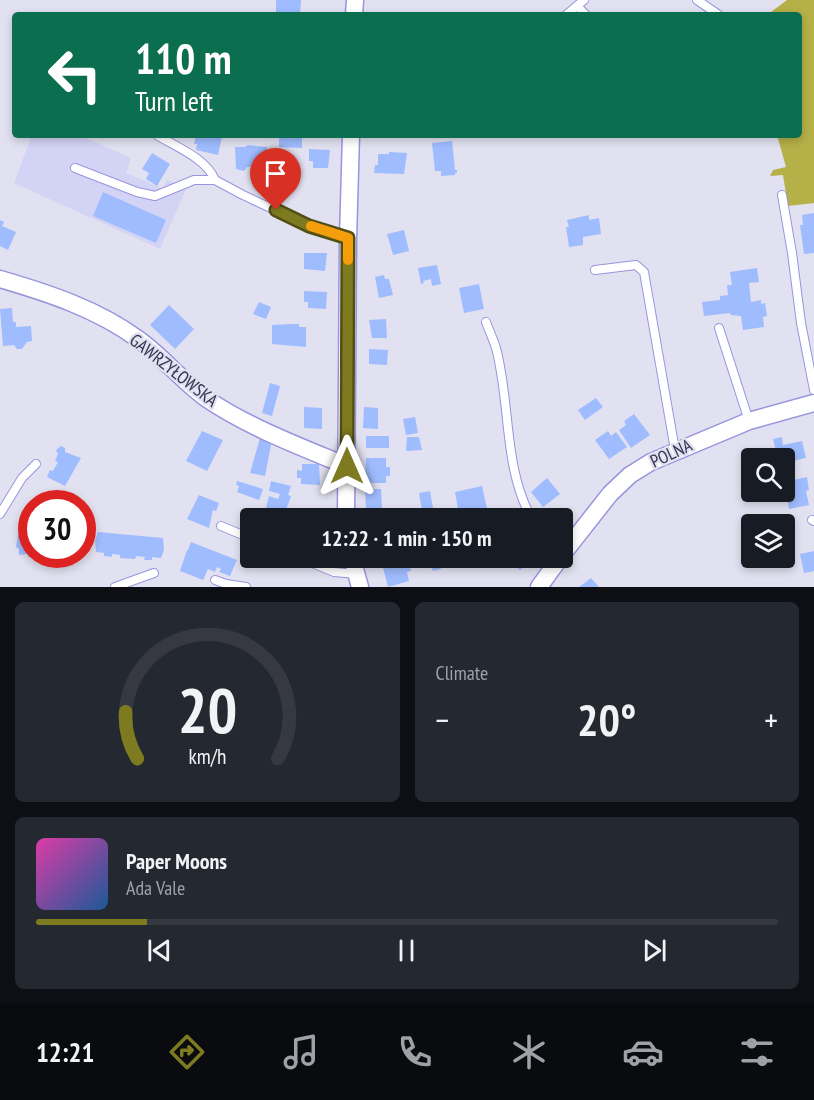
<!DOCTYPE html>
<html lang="en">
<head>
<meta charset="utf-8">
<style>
	:root { --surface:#171b24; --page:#242831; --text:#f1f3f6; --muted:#9ea1a6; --line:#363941; --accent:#7e7a20 }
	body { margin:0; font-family:"PT Sans Narrow",sans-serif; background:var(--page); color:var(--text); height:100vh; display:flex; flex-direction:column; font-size:22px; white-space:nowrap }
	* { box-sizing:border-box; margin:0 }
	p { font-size:20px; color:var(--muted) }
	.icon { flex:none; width:33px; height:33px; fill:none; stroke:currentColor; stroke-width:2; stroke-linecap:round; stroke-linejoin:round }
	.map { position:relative; height:587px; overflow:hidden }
	.side { display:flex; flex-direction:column; gap:15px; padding:15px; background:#0d0f14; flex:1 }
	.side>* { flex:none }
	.hud { position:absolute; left:12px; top:12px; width:790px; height:126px; border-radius:6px; box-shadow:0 3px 9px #0003; background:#0b6e4f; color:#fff; overflow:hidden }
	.buttons { position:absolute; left:741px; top:448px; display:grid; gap:12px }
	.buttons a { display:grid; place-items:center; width:54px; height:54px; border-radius:6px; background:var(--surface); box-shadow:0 3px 9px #0003; font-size:30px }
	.speed { position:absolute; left:18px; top:490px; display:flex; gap:12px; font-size:30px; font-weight:700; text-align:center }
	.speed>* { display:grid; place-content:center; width:78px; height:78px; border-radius:50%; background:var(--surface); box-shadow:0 3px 9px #0003; line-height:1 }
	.speed .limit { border:9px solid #d22; background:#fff; color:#111 }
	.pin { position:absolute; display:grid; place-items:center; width:51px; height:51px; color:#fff; margin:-62px -26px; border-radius:50% 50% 50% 0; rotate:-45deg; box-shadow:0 0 6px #0007 }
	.pin .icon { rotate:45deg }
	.me { position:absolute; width:66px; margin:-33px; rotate:0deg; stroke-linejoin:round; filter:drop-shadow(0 0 4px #0008) }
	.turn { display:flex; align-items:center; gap:21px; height:126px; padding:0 24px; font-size:27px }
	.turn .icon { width:78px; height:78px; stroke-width:2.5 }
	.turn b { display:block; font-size:42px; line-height:51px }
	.big { font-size:45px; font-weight:700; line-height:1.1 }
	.side .card { flex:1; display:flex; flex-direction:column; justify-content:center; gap:9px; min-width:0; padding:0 21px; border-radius:9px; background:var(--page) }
	.side .dial { align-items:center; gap:0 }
	.dial svg { height:156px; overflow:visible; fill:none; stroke:var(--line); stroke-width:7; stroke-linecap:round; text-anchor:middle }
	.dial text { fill:var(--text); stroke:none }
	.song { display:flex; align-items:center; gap:18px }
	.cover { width:72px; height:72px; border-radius:9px; background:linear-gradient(135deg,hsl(320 70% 55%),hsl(210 70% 35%)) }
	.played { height:6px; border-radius:3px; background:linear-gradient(90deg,var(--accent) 15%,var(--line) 15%) }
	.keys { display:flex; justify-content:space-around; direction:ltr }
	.heat { display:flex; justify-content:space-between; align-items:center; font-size:33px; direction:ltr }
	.side .tiles { flex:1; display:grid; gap:15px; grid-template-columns:1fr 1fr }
	.card:last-child { grid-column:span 2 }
	.trip { position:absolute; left:240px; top:508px; width:333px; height:60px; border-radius:6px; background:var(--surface); box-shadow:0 3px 9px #0003; font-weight:700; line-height:60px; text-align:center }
	.tab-bar { display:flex; height:96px; justify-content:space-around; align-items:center; background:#090b0e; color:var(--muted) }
	.tab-bar .icon { width:42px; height:42px }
	.tab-bar .on { color:var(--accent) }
	.tab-bar b { font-size:27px; color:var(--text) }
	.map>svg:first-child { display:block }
	.built { fill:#d3d3f5 }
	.forest { fill:#b5b048 }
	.building { fill:#9fbcfe }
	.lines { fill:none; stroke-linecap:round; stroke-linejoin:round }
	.lane-casing { stroke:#9894dd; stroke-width:10 }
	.street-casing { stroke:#9894dd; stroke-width:19 }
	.lane { stroke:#fff; stroke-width:8 }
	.street { stroke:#fff; stroke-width:16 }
	.route-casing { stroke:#524f15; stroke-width:15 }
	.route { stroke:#7e7a20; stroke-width:10 }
	.slow { stroke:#f59e0b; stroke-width:10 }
	.labels { text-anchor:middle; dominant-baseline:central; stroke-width:4.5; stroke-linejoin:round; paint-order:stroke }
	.street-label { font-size:18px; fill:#363452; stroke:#e2e1f1 }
</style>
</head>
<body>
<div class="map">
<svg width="814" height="587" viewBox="0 0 814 587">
	<rect width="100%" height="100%" fill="#e2e1f1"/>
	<path class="built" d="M32,135h47l52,23 -5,15 37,16 4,-9 20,7 -27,62 -146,-66z"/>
	<path class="forest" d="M787,0h27v203l-26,3 -5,-31 -13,1 3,-6 13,-3 -9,-32h23v-120h-33z"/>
	<path class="building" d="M276,0h25l-1,15 -24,-1z
		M196,135l26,2 -4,18 -22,-5 1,-6h-3z
		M279,135l23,2v11l-23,-1z
		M452,141l3,29h2v3h-2v2l-14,1v-5h-6l-3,-28z
		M248,145l19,2 1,36 -14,1v-15l-2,-2h-5l-3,4 -8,-2 -1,-22h10z
		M309,149l21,1 -2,18h-15v-7h-4z
		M389,152l18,1 -3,21 -30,-1 1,-8h3v-11h11z
		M152,153l18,11 -13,22 -11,-7 3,-6 -7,-4z
		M103,192l63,28 -10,23 -63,-27z
		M814,213v40l-10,1 -4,-29h3l-1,-10z
		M589,215v5l10,-2 2,16 -18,3v8l-14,2 -3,-20h3l-2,-7z
		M0,220l4,2 -2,4 14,6 -8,18 -8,-4z
		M404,230l5,21 -16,4 -6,-21z
		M304,253h23l-2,18 -21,-2z
		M437,265l4,19 -9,2 -1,-7 -8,2 1,2 -3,1 -3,-16z
		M757,268l2,14 -10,1 2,19 10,-2v4l4,-1 2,13 -4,1 1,10 -21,3 -2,-14 -10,-1 -1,-2 -26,3 -2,-14 18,-2v-4l8,-1 -1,-10h5l-2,-13z
		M384,275l1,4h4l4,16 -14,3 -4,-21z
		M479,284l5,25 -20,4 -5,-25z
		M304,291l23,1 -1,17 -18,-1v-6h-4z
		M259,302l12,5 -5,12 -13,-5z
		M169,305l25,24 -19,20 -25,-24z
		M12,308l1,14h3v5l15,-1 1,15 -5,1 -5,7h-5l-3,-4 -11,1 -3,-37z
		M386,319l1,19h-15l-3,-18z
		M292,324h7v3h7v20l-34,-3v-19z
		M369,349l19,1 -1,15 -18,-1z
		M270,383l10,3 -8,30 -10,-3z
		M596,398l7,9 -18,13 -7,-10z
		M304,407l18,1v21l-18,-1z
		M364,407l14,1v21l-15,-1z
		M634,414l16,21 -19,13 -12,-18 7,-5 -2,-4z
		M415,417l3,16 -12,2 -3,-16z
		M202,431l21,9 -16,31 -21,-10z
		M608,431l3,5 5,-4 11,15 -18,12 -14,-19z
		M366,436h23v12h-23z
		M407,437h12l3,13 -16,1z
		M782,437l1,8 19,-4 4,17 -22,5v-4h-6l-5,-20z
		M260,438l12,2 -7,36 -15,-3z
		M61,446l4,2v4l16,6 -16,28 -18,-9 3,-7 3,1 5,-9 -3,-1 3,-7 -2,-4z
		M366,458h20v9h4v9h-4v7h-21z
		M302,464h17l1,21 -19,-1v-6h-4v-8l5,1z
		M807,477l2,13 -3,1 3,14 -20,4 -5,-27z
		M547,478l13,16 -17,13 -12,-15z
		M237,481l26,8 -4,11 -22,-8 2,-6 -3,-1z
		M271,481l20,5 -3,9 3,1 -2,6 -7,17 -18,-3 5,-20 9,3 2,-5 -11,-3z
		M482,486l7,31 -32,2 -1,-4h3l-4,-23z
		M365,489h16l1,20h-16z
		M430,491l3,17 -11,2 -3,-17z
		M199,495l20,8 -3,8 -3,-1 -4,18 -22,-9z
		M407,508l1,11h-16l-1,-10z
		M98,532l65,6 1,12 -3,8 -9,-1v3h-8l1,-3 -9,-1 -1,3 -15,-1v-3l-8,-1v3l-8,-1v-3l-8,-1 -1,-11z
		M18,534h14v23h-4v-3l-9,1v-6l-3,-2z
		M191,542l46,18 -7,16 -11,-4 2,-3 -4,-2 -2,5 -7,-3 -5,11 -23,-9 7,-21h1z
		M814,551v20l-10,2 -4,-19z
		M402,558l3,9 4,-2 2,6 -4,1 2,9 -21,6 -6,-23z
		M427,558h12l2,11 -8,2z
		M505,558h29l-14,12z
		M591,578l8,9h-20z"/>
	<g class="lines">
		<g class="lane-casing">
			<path id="lane" d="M697,0l22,15
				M577,6l9,9
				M566,15l18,-15
				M157,135c19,12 49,23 58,45
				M75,168l62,24 18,4 39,-16h21l28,15 66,31 39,13
				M782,195l10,58 9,70 13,67
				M595,270l41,-5 8,7 31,178
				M486,322c3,8 7,17 10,26 15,56 7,120 36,171
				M719,328l30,93
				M0,514l22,-36 14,-14
				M812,520l2,1
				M221,526l29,12
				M300,558l34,14 22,2
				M215,580l11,4 20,3
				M115,587l39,-14"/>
		</g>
		<g class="street-casing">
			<path id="street" d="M354,15l1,-15
				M0,279c48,14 97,30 138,60 25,18 44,42 69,60 41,28 94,48 140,67
				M346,519l2,-280 3,-104
				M562,555l48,-61 20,-19 21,-13 98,-41 65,-18
				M352,558l8,29
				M539,587l21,-29"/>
		</g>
		<use href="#lane" class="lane"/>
		<use href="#street" class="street"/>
	</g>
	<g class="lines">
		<g class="route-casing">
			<path id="route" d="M276,210l33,16 39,12 -1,228"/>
		</g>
		<use href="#route" class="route"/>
		<path class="slow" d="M311,226l37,12v22"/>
	</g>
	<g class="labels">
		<g class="street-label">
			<text transform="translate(174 370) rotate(38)">GAWRZYŁOWSKA</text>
			<text transform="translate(671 453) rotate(-25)">POLNA</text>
		</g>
	</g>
</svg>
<div class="buttons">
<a><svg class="icon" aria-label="search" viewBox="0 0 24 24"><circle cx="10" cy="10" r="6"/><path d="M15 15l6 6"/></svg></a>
<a><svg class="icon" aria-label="layers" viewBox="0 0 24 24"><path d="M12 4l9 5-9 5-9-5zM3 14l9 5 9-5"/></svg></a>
</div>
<div class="speed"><div class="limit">30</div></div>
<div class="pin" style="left:276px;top:210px;background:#d93025"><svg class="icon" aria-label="arrive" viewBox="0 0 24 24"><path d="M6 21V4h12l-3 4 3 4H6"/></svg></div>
<svg class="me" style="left:347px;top:466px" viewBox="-20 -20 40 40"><path d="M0-17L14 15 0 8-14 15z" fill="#7e7a20" stroke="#fff" stroke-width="4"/></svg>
<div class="trip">12:22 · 1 min · 150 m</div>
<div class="hud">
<div class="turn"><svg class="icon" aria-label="left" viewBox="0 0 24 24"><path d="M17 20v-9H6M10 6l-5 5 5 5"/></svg><div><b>110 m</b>Turn left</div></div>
</div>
</div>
<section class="side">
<div class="tiles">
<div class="card dial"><svg viewBox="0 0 100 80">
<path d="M14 69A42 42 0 1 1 86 69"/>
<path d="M14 69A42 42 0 0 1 8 45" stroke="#7e7a20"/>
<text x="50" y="56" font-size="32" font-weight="700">20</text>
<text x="50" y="72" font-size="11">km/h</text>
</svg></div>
<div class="card"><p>Climate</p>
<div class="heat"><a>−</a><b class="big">20°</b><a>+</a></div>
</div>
<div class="card">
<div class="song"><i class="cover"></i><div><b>Paper Moons</b><p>Ada Vale</p></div></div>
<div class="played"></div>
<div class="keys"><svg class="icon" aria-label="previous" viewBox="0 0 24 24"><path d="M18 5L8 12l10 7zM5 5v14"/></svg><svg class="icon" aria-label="pause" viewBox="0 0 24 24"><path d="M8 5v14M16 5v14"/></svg><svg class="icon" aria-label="next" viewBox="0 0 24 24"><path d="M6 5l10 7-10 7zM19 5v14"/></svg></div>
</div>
</div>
</section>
<nav class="tab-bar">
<b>12:21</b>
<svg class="icon on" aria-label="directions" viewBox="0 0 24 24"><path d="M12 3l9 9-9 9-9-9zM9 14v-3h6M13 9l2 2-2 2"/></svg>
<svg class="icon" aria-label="music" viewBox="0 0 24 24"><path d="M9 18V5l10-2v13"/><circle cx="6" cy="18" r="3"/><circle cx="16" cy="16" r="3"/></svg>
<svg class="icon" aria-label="phone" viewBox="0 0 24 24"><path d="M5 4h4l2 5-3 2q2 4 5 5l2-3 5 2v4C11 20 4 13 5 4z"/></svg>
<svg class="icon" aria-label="climate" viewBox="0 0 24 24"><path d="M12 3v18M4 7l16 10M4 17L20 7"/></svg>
<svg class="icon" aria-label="car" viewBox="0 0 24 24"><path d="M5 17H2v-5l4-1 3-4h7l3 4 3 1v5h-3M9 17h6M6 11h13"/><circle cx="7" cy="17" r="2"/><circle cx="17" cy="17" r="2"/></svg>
<svg class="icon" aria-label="filters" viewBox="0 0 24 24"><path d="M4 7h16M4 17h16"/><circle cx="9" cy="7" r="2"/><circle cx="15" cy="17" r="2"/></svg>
</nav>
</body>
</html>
